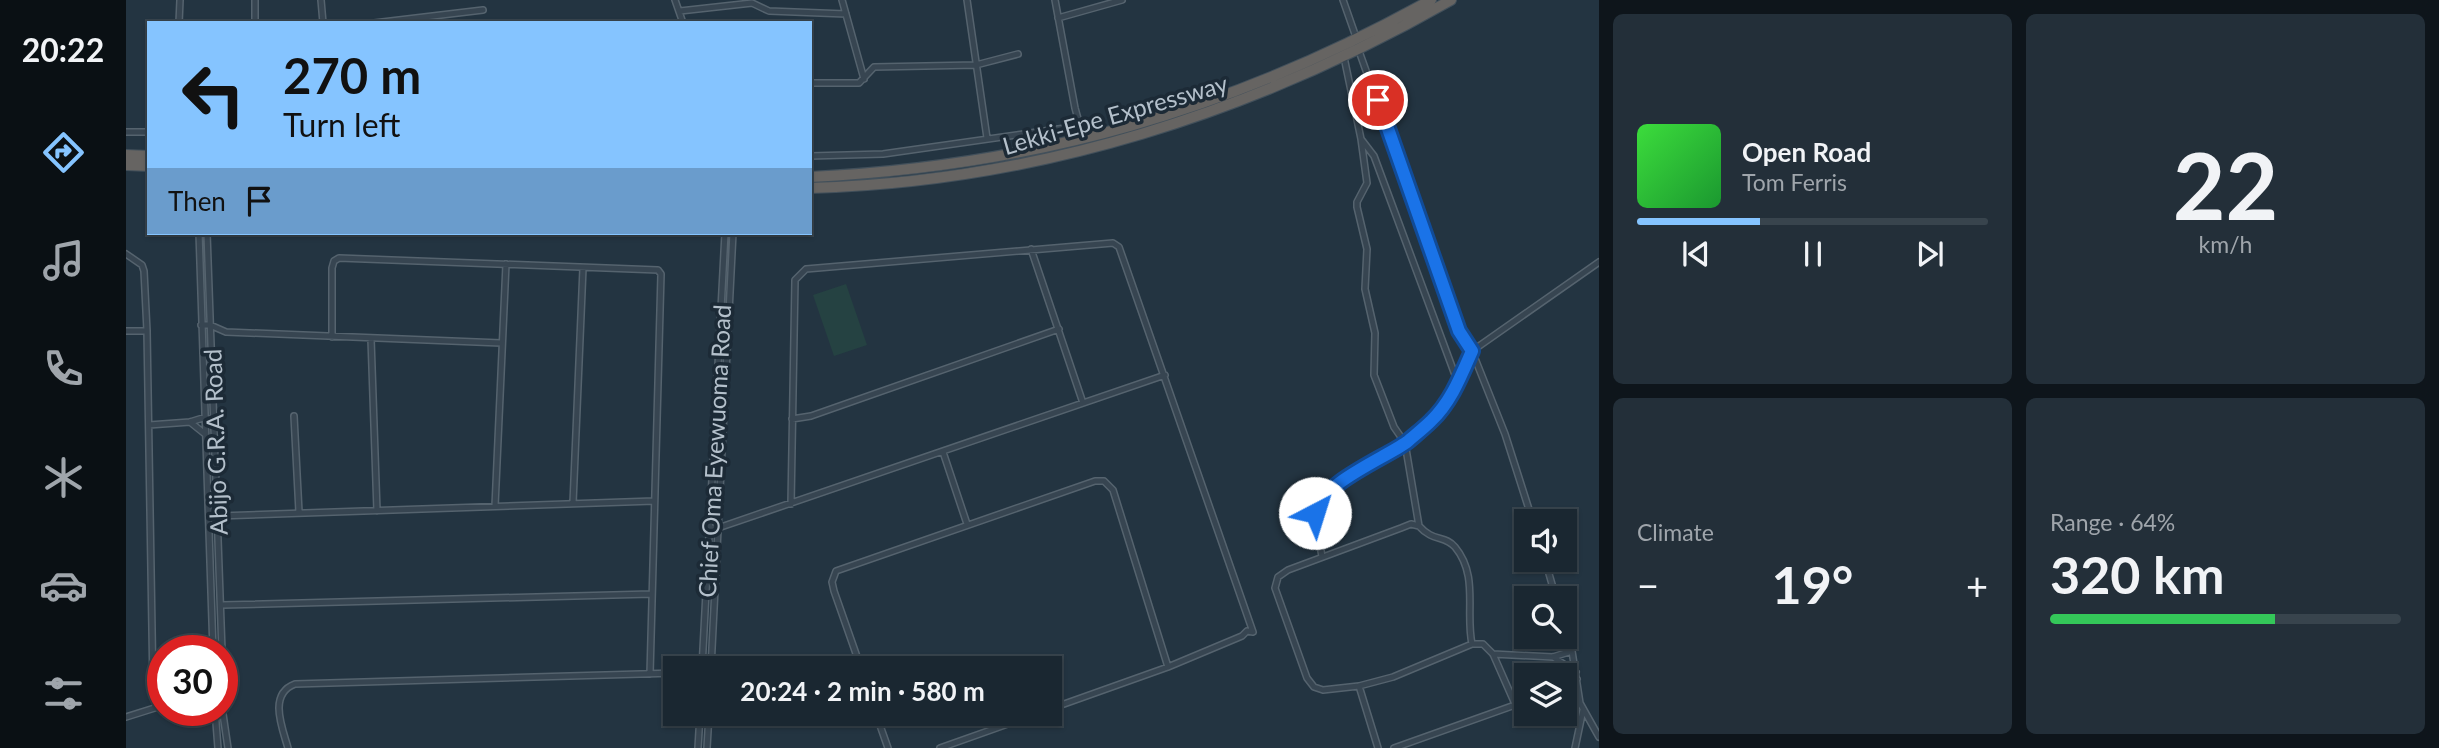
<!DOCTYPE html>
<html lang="en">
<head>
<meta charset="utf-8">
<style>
	:root { --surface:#1a2731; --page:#232f39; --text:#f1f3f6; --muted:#9fa5ab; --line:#38444d; --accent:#85c4ff }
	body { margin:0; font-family:Lato,sans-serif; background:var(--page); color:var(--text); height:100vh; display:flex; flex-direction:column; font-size:26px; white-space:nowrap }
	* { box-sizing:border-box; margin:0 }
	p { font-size:23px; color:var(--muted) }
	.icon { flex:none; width:38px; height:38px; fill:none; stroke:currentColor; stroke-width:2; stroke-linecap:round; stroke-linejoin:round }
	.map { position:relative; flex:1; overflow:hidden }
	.side { display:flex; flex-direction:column; gap:14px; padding:14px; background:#0e151b; width:840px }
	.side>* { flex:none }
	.banner { position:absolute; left:21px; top:21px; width:665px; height:214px; border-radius:0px; box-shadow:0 2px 5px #0004,0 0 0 2px var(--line); background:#85c4ff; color:#111; overflow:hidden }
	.tools { position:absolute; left:1388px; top:509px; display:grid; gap:14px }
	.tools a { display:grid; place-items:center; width:63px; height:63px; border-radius:0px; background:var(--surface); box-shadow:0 2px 5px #0004,0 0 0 2px var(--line); font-size:35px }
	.speed { position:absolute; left:21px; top:635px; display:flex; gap:14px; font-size:35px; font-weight:700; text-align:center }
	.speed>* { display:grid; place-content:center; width:91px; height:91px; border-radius:50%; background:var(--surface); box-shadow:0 2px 5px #0004,0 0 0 2px var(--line); line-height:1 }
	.speed .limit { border:10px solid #d22; background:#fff; color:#111 }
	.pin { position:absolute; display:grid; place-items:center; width:60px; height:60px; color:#fff; margin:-30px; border:4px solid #fff; border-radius:50%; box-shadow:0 2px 7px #0007 }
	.me { position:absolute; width:77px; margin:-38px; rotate:40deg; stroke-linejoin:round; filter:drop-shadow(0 0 5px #0008) }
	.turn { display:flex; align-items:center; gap:24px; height:147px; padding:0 21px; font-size:32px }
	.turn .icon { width:91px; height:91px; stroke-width:2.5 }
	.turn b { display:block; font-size:49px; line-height:60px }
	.then { display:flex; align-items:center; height:66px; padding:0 21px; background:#0003; gap:14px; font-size:26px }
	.big { font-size:52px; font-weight:700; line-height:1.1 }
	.side .card { flex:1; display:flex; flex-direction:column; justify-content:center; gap:10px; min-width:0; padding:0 24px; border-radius:10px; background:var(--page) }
	.side .dial { align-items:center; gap:0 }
	.dial b { font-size:91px; line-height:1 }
	.song { display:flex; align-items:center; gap:21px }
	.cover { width:84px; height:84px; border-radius:10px; background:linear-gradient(135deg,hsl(120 70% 55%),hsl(130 70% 35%)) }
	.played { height:7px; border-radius:4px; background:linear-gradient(90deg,var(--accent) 35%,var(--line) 35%) }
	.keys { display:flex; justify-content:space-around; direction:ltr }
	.heat { display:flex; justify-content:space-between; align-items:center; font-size:38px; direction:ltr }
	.charge { height:10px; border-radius:5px; background:linear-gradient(90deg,#34c759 64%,var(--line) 0) }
	.side .tiles { flex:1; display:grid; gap:14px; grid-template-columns:repeat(2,1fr) }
	.trip { position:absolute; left:537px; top:656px; width:399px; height:70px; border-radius:0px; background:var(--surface); box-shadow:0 2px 5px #0004,0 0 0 2px var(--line); font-weight:700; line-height:70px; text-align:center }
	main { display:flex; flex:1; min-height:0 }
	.menu { display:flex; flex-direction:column; width:126px; justify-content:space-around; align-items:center; background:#0a1014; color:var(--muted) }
	.menu .icon { width:49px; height:49px }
	.menu .selected { color:var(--accent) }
	.menu b { font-size:32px; color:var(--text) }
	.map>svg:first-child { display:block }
	.green { fill:#254242 }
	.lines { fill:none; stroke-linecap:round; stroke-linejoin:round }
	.minor-casing { stroke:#55636e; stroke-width:8 }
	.trunk-casing { stroke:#42505b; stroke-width:12 }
	.minor { stroke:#374551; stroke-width:5 }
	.trunk { stroke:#666462; stroke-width:10 }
	.route-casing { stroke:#114b97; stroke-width:18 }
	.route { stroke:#1a73e8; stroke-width:12 }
	.labels { text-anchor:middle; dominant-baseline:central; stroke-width:7; stroke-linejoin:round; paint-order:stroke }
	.street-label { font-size:24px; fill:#b4c0cb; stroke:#1c2a36 }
</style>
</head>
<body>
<main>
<nav class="menu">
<b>20:22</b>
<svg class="icon selected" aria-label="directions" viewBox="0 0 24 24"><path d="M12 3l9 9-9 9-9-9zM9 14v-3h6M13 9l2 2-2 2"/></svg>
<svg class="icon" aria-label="music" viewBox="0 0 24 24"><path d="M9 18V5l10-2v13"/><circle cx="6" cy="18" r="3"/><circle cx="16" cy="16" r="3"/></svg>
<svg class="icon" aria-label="phone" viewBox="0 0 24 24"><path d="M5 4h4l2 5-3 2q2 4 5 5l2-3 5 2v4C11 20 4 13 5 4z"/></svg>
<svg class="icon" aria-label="climate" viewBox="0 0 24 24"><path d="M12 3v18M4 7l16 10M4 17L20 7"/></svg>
<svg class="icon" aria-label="car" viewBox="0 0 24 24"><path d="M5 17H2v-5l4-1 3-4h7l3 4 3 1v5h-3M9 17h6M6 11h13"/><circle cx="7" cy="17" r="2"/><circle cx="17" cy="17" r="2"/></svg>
<svg class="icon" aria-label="filters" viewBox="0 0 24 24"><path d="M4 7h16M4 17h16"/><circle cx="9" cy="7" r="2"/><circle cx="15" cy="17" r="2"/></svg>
</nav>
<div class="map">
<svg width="1473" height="748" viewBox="0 0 1473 748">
	<rect width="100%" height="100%" fill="#233441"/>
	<path class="green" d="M720,284l21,61 -33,11 -21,-61z"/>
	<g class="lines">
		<g class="minor-casing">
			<path id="minor" d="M129,0v23
				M195,0l2,23
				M549,0l8,23
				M716,0l22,79
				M841,0l20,138
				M929,0l20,108 8,29
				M1217,0l14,40
				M554,11l72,-8 17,8 77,3
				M932,18l64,-18
				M53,23l1,-23
				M248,23l109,-13
				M1233,51l100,280 13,20 33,83 28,88
				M1218,57l17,82 13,17 84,227
				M684,83h49l15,-16 102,-2 42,-11
				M0,132h23
				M1235,139l6,44 -10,19v5l10,42 -2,40 10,44 -1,42 20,52 11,16 14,83c14,16 26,9 36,21 24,29 10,64 17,97
				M684,156l73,-2 196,-28
				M73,233l14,418
				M81,233l15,418
				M905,249l52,154
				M0,254l16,11 2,6 3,60 6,358 8,17 -35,11
				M75,325h9l16,7 275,11
				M0,331h21
				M206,337v-69l2,-7 5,-3 319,12 3,4 -11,400
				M245,339l6,172
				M168,416l5,96
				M666,419l19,-3 248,-87
				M64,422l15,12
				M23,425l41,-3 16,-5
				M817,452l24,72
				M447,503l10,-235
				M665,504l4,-224 11,-11 307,-26 6,4 134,385 -6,-1 -5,5 -74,31 -118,42
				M369,506l11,-242
				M92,516l436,-15
				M1293,526l-8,-2 -10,4 -113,42 -10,7 -3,11 32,90 7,9 9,3 36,-4 34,-9 79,-33h11l10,10 22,50
				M584,528h8l447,-153
				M1196,557l-7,-44 7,-14 61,-45 22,-11 27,-24 13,-14 27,-54 127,-89
				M1419,560l11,38
				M96,605l429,-11
				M1438,626l8,25 8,52 19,34
				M1367,654l60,3 19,-6
				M1427,657l23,15
				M96,664l1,50 5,34
				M576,668l23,-435
				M585,668l22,-435
				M735,668l-27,-77 -2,-9 4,-11 259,-90h9l9,9 55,177
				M1438,684l13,-5
				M1233,686l19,62
				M1438,694l16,9
				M89,710l3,38
				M750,714l12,34
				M162,748c-6,-21 -20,-54 7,-64l381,-11
				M572,748l2,-34
				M581,748l2,-34
				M814,748l96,-34
				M1268,748l132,-47
				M1449,748l8,-38"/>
		</g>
		<g class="trunk-casing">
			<path id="trunk" d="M0,155l23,1
				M0,165l23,1
				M684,177c226,-11 423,-67 621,-177
				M684,188c227,-6 445,-76 641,-188"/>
		</g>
		<use href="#minor" class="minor"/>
		<use href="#trunk" class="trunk"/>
	</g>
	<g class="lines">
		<g class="route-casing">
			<path id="route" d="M1189,513c7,-30 68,-54 92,-71 8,-7 17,-14 24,-21 20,-19 30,-45 41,-70l-13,-20 -81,-231"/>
		</g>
		<use href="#route" class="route"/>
	</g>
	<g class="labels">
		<g class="street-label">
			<text transform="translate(989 114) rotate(-16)">Lekki-Epe Expressway</text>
			<text transform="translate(89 442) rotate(-92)">Abijo G.R.A. Road</text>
			<text transform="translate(588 451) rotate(-87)">Chief Oma Eyewuoma Road</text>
		</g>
	</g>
</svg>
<div class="tools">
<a><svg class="icon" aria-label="sound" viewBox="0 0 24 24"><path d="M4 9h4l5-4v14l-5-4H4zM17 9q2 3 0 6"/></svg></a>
<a><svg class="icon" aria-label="search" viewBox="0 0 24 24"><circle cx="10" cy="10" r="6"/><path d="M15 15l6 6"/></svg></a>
<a><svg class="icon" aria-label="layers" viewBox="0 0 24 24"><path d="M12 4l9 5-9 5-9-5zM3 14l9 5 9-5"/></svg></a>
</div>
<div class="speed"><div class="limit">30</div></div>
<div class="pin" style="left:1252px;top:100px;background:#d93025"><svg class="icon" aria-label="arrive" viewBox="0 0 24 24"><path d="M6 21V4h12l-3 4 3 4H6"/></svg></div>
<svg class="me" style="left:1189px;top:513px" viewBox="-20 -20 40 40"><circle r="19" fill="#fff"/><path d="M0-13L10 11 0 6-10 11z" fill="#1a73e8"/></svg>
<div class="trip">20:24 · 2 min · 580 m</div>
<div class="banner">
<div class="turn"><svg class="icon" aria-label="left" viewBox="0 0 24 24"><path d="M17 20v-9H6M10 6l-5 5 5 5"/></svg><div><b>270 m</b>Turn left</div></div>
<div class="then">Then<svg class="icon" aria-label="arrive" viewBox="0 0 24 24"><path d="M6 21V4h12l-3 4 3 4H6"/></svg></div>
</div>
</div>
<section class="side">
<div class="tiles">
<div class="card">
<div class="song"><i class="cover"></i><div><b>Open Road</b><p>Tom Ferris</p></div></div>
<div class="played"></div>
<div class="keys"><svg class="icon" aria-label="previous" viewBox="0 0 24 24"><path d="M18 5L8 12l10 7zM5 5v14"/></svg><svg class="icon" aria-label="pause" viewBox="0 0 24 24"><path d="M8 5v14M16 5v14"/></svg><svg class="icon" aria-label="next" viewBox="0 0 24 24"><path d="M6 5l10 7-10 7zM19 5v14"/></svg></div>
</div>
<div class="card dial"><b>22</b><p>km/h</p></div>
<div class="card"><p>Climate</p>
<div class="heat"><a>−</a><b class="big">19°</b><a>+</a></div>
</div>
<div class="card"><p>Range · 64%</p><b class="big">320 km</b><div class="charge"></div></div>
</div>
</section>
</main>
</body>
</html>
